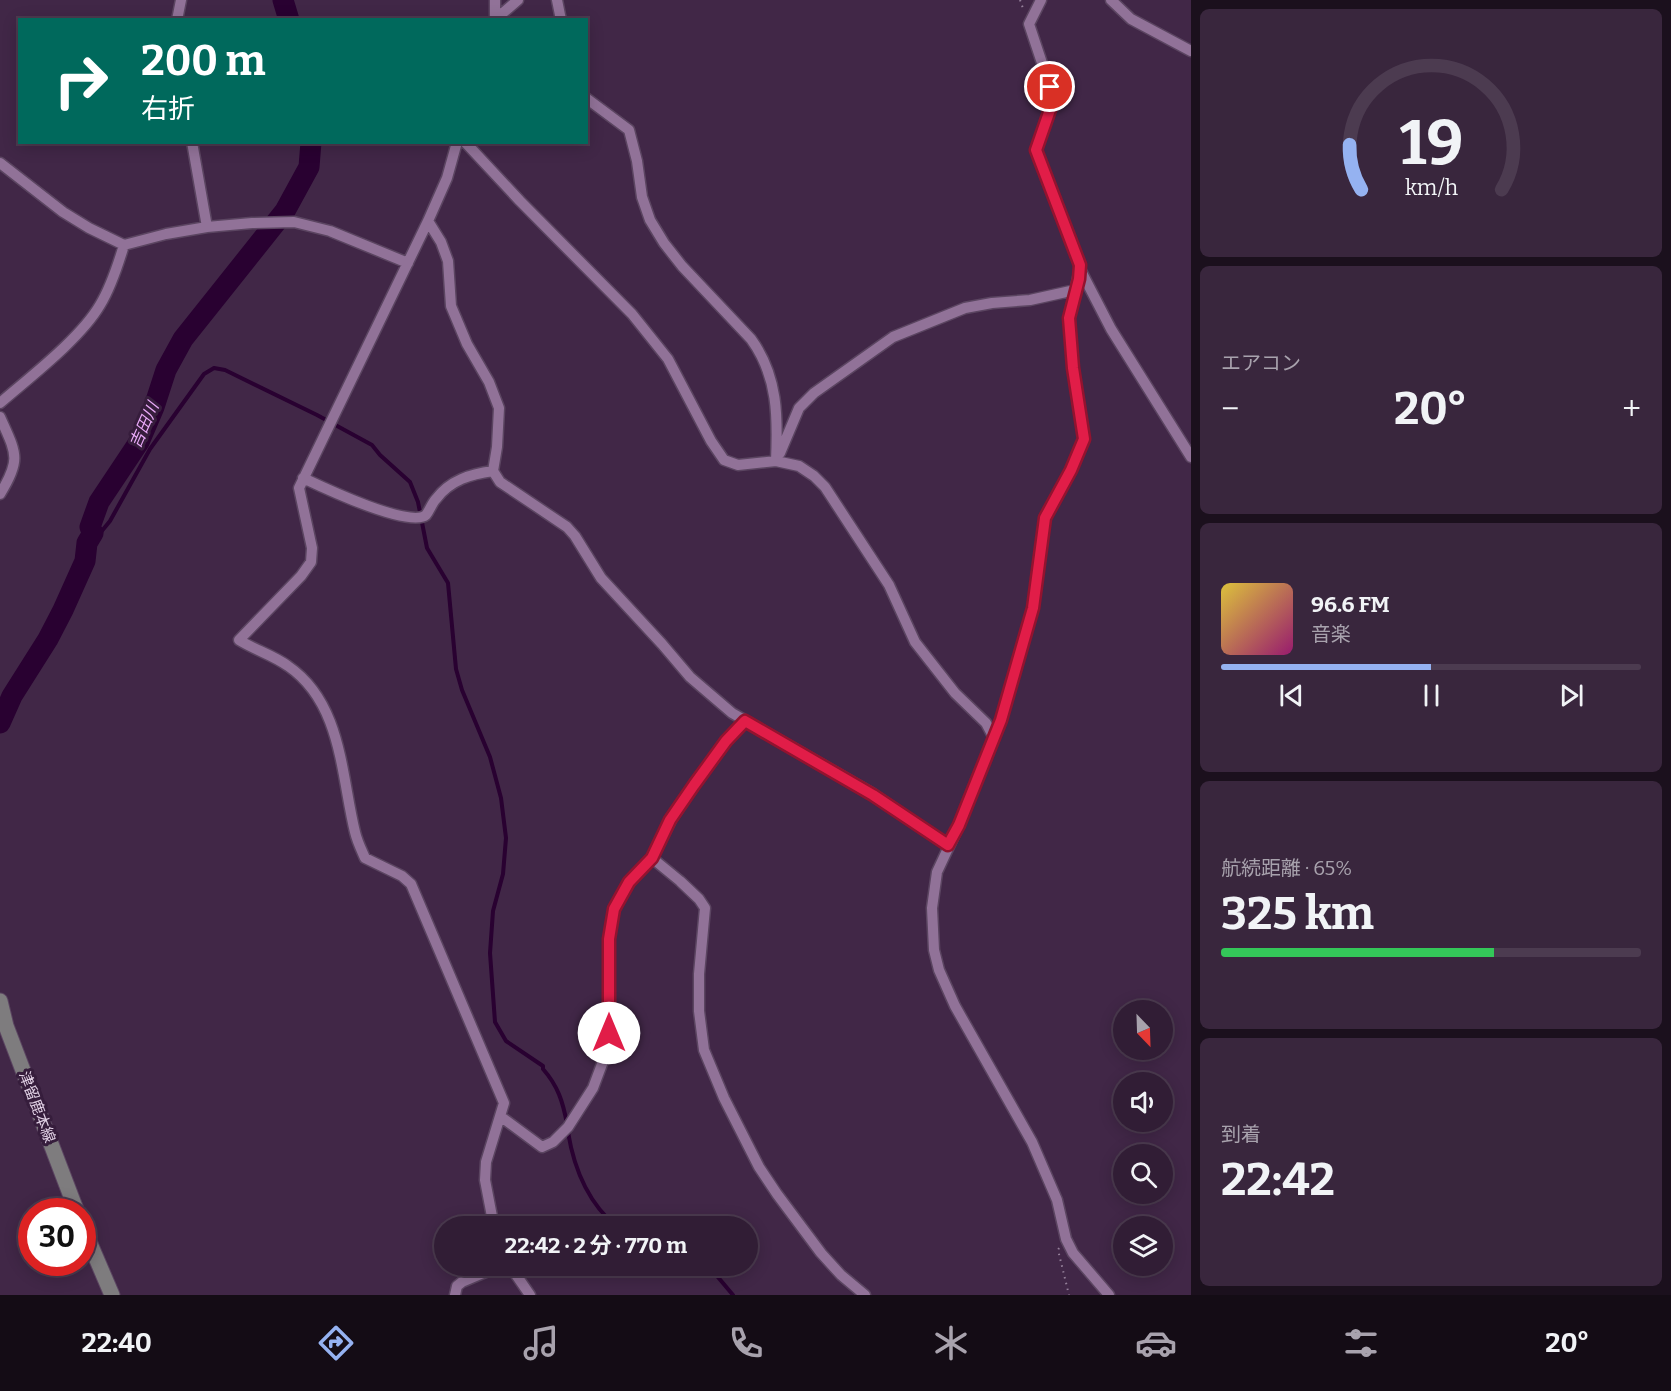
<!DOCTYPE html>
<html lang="ja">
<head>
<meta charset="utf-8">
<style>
	:root { --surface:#311d35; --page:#39263d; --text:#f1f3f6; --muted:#a8a2ad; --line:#4c3b50; --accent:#95b2f1 }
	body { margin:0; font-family:Bitter,"Noto Sans JP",serif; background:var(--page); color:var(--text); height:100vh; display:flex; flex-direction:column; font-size:22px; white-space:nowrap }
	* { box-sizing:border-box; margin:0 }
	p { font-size:20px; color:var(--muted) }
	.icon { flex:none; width:33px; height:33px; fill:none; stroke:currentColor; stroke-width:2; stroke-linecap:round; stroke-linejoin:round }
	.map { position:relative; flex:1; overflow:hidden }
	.sheet { display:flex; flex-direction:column; gap:9px; padding:9px; background:#1b101d; width:480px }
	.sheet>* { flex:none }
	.top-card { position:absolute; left:18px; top:18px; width:570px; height:126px; border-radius:0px; box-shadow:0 3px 15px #0003,0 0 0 2px var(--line); background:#00695c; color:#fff; overflow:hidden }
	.needle { width:39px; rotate:157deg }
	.controls { position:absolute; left:1113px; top:1000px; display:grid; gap:12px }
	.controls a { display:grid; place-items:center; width:60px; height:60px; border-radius:50%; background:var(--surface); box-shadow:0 3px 15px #0003,0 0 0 2px var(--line); font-size:30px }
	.speed { position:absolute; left:18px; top:1198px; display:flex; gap:12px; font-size:30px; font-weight:700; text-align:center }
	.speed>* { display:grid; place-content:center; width:78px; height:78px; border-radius:50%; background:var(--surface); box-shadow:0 3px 15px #0003,0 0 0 2px var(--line); line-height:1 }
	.speed .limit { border:9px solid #d22; background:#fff; color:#111 }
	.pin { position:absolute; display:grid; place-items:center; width:51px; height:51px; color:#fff; margin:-26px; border:3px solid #fff; border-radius:50%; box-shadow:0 2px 6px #0007 }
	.me { position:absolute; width:66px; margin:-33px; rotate:0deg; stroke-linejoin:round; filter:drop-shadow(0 0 4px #0008) }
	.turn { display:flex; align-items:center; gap:21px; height:126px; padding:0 24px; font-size:27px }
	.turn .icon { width:78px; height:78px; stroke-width:2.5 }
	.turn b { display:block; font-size:42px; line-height:51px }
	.big { font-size:45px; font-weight:700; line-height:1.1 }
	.sheet .widget { flex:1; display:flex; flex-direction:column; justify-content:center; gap:9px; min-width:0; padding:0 21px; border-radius:9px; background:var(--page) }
	.sheet .dial { align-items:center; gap:0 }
	.dial svg { height:156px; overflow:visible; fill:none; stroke:var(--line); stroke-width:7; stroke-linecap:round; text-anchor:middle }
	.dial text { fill:var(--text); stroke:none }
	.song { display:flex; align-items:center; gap:18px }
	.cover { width:72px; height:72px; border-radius:9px; background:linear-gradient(135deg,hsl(50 70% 55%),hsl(320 70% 35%)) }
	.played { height:6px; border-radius:3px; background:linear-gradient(90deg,var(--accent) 50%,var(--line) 50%) }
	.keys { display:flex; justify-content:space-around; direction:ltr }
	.heat { display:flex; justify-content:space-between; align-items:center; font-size:33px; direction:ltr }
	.charge { height:9px; border-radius:4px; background:linear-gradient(90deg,#34c759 65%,var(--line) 0) }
	.trip { position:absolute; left:434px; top:1216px; width:324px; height:60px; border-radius:30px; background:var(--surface); box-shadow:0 3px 15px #0003,0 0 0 2px var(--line); font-weight:700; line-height:60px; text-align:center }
	.dock { display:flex; height:96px; justify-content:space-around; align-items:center; background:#140c15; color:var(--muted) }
	.dock .icon { width:42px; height:42px }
	.dock .active { color:var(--accent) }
	.dock b { font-size:27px; color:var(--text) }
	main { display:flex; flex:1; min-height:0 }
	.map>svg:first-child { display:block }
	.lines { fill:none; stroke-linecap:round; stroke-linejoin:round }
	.stream { stroke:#290131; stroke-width:4 }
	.river { stroke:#290131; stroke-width:21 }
	.street-casing { stroke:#5b4561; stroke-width:13 }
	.secondary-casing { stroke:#5b4561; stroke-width:17 }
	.path { stroke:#95809a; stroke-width:2; stroke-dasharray:1.5 4.5; stroke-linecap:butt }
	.street { stroke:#917298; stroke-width:10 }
	.secondary { stroke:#7e7c7e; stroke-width:15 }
	.route-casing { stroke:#92132f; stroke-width:15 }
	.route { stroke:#e11d48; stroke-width:10 }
	.labels { text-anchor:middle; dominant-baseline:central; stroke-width:6; stroke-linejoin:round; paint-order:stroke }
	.street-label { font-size:15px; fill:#e1d1e5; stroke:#361d3c }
	.water-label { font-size:16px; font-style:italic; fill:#e9aaf8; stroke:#361d3c }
</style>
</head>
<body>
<main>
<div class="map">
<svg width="1191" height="1295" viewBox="0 0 1191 1295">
	<rect width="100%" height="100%" fill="#412747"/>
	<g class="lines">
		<path class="stream" d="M93,533l8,-1 9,-11 40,-72 54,-75 10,-6 11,2 92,45 55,30 8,10 30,27 8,20 9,46 21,35 8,86 6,21 28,67 11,41 5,40 -3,36 -10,37 -3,42 5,69 11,19 37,25v3c15,17 20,33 24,55
			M568,1132c6,37 20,71 49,95
			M691,1266l26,10 16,19"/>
		<path class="river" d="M283,0l6,20
			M0,723l12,-27 36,-57 15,-29 22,-49 2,-18 6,-10 -3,-6 9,-25 40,-60 15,-35 12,-37 17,-31 102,-128 24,-44 2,-25"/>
		<g class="street-casing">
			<path id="street" d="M495,0v20
				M557,0l4,20
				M1041,0l-12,24 21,63 2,17 -16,46 44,115v4l31,60 80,128
				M1111,0l20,19 60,32
				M496,16l8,-4 14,-12
				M177,20l4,-20
				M586,98l43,32 8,31 5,36 8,23 14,23 18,23 69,73c27,37 27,78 25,122
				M192,142l15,85
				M457,142l-10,36 -19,43 -129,267 13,60 -1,14 -10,14 -62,64c16,10 34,15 49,26 54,37 53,109 67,166 2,9 6,17 10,26l37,18 9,8 93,219 -18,59 -1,18 9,47
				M465,142l55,59 112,113 36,45 43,82 13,19 14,5 38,-4 23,5 15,10 11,11 64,98 26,57 40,51 31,30 8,15
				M0,163l63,49 26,16 35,17 42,-11 41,-7 45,-4 42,-1 36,9 78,32
				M428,221l13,21 7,19 3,45 16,38 22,38 10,26 -2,39 -4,24 7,11 67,45 8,9 26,42 61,66 28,33 42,36 141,81 75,51
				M1080,269l-11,49 4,50 11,71 -13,31 -26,47 -12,91 -32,112 -42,105 -22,47 -5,36 2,42 5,20 16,36 77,136 25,58 9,39 7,14 36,42
				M0,403c30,-26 80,-64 100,-98 11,-18 18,-40 24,-60
				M0,417c16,36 22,42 0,77
				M780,453l19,-45 15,-15 79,-56 72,-29 27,-5 38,-3 45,-10
				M303,478c19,9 107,51 123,37 4,-5 6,-12 10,-16 14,-19 35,-25 57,-28
				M652,858l28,23 19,18 6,9 -6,66v37l5,39 20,48 35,69 18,27 44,59 20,22 24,20
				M500,1116l42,31 11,-5 15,-15 25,-39 12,-32 5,-23 -1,-94 5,-30 15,-27 23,-24 19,-38 23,-35 32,-44 19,-20
				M510,1266l20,29
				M455,1295l2,-9 5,-4 38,-16"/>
		</g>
		<g class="secondary-casing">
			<path id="secondary" d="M0,1001l6,25 71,186
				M82,1225l30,70"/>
		</g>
		<path class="path" d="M1020,0l4,11
			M1059,1248l-1,2 11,45"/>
		<use href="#street" class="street"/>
		<use href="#secondary" class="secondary"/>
	</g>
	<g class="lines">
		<g class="route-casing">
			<path id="route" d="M609,1033v-94l5,-30 15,-27 23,-24 18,-38 24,-35 32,-44 19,-20 128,74 75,50 11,-20 42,-105 32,-112 12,-90 26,-48 13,-31 -11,-71 -4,-50 10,-39 1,-14 -44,-115 16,-46 -2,-17"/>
		</g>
		<use href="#route" class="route"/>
	</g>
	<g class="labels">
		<g class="street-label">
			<text transform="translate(37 1107) rotate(69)">津留鹿本線</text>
		</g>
		<g class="water-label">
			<text transform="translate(144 425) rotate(-66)">吉田川</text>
		</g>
	</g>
</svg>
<div class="controls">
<a><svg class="needle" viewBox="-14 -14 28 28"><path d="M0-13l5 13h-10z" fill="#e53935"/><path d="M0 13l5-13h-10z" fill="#a8a2ad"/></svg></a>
<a><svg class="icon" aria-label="sound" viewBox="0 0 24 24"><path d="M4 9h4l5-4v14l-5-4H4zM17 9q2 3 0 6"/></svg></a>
<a><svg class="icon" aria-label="search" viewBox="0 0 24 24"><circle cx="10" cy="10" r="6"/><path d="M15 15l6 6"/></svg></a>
<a><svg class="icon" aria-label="layers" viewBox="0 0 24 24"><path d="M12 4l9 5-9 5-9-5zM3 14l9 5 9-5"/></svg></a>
</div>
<div class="speed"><div class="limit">30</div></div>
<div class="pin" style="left:1050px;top:87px;background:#d93025"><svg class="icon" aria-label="arrive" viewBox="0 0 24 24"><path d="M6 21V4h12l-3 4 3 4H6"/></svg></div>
<svg class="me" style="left:609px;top:1033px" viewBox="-20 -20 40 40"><circle r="19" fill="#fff"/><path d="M0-13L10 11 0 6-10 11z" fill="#e11d48"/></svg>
<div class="trip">22:42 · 2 分 · 770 m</div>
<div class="top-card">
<div class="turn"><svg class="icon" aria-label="right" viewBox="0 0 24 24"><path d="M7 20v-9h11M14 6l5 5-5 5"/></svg><div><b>200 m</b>右折</div></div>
</div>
</div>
<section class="sheet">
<div class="widget dial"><svg viewBox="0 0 100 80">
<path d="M14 69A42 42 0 1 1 86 69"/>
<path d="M14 69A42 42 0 0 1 8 46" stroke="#95b2f1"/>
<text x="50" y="56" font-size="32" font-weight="700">19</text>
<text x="50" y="72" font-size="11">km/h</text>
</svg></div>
<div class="widget"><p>エアコン</p>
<div class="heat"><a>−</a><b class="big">20°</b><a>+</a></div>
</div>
<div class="widget">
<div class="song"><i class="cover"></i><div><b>96.6 FM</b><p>音楽</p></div></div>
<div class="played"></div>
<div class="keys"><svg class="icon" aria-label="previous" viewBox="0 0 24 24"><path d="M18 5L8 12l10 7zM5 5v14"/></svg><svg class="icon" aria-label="pause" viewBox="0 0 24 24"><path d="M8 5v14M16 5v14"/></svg><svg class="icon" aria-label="next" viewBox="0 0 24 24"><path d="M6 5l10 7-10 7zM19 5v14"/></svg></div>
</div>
<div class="widget"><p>航続距離 · 65%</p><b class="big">325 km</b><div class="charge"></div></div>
<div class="widget"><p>到着</p><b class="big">22:42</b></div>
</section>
</main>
<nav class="dock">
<b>22:40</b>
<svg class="icon active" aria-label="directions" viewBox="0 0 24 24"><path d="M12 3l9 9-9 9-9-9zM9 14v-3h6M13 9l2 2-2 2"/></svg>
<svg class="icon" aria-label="music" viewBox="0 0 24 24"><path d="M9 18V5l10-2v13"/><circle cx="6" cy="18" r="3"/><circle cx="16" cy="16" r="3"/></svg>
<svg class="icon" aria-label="phone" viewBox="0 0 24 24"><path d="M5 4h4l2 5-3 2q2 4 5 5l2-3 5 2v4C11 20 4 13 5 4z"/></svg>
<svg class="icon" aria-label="climate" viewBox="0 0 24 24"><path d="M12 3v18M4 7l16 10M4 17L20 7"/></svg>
<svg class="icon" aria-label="car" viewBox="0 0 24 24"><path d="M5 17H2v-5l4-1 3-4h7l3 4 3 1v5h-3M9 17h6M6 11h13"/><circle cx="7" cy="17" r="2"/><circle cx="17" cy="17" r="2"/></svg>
<svg class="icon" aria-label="filters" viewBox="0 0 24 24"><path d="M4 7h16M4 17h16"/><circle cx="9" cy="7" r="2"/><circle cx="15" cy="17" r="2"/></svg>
<b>20°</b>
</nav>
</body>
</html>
